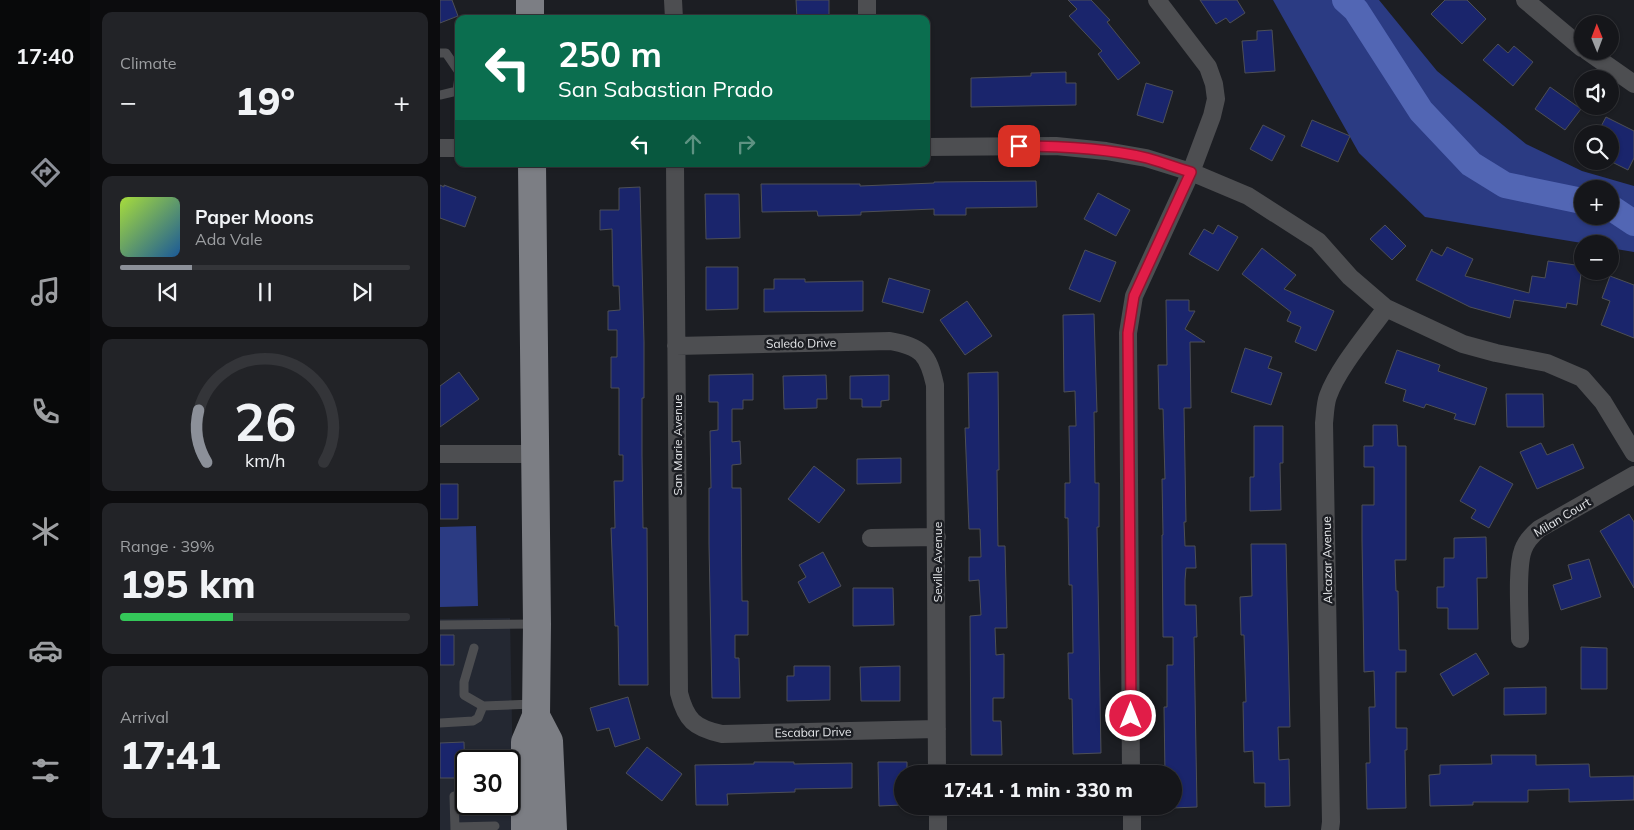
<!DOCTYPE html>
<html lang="en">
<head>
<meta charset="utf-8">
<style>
	:root { --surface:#15161a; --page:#222327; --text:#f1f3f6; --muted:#9d9fa2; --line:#343539; --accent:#8c9099 }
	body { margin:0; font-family:Mulish,sans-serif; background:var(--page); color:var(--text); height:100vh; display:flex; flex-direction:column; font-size:19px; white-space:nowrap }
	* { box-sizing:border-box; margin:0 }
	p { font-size:16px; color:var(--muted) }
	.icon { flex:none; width:28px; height:28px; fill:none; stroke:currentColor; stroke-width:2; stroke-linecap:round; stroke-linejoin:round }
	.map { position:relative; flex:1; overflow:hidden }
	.drawer { display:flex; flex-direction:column; gap:12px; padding:12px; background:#0c0c0e; width:350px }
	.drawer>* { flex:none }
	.guide { position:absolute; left:15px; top:15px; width:475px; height:152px; border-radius:10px; box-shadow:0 1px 4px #0004,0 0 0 1px var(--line); background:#0b6e4f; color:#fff; overflow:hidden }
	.needle { width:32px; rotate:359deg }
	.buttons { position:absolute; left:1134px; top:15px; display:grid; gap:10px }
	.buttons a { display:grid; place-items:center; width:45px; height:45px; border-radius:50%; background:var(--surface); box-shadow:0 1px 4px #0004,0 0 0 1px var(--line); font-size:25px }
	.speed { position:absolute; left:15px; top:750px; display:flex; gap:10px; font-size:25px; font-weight:700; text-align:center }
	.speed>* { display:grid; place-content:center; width:65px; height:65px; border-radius:50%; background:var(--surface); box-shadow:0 1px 4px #0004,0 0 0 1px var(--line); line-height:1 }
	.speed .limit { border:2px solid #111; border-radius:8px; background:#fff; color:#111 }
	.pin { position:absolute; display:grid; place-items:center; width:42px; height:42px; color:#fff; margin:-21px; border-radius:10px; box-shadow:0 2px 8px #0006 }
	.me { position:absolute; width:55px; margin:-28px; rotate:0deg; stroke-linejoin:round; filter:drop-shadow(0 0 4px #0008) }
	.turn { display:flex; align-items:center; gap:18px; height:105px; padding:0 20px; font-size:22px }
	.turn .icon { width:65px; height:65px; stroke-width:2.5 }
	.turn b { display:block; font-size:35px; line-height:42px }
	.lanes { display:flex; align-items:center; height:48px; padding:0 20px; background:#0003; justify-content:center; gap:25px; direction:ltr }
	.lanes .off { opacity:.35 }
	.big { font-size:38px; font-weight:800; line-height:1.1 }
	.drawer .card { flex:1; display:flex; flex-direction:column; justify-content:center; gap:8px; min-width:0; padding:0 18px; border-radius:10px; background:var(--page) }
	.drawer .dial { align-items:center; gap:0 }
	.dial svg { height:130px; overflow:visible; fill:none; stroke:var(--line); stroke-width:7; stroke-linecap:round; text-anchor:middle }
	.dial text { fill:var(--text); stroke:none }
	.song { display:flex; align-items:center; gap:15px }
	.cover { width:60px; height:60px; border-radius:8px; background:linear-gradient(135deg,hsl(80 70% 55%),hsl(210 70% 35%)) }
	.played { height:5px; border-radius:2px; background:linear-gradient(90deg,var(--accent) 25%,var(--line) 25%) }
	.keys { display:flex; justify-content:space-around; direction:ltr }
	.heat { display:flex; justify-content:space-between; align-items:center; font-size:28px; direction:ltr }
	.charge { height:8px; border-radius:4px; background:linear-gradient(90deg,#34c759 39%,var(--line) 0) }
	.trip { position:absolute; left:454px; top:765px; width:288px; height:50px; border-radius:25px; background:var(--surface); box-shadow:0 1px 4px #0004,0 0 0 1px var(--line); font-weight:800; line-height:50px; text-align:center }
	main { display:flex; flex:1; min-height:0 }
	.dock { display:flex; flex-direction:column; width:90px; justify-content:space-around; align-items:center; background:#08090a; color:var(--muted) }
	.dock .icon { width:35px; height:35px }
	.dock .selected { color:var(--accent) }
	.dock b { font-size:22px; color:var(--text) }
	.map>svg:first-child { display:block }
	.built { fill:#242832; fill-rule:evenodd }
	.green { fill:#2b3b83; fill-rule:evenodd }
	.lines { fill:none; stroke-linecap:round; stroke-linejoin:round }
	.river { stroke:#5266b4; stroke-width:26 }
	.building { fill:#1a256c; stroke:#4d4f56 }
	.lane { stroke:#4d4e51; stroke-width:9 }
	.street { stroke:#4d4e51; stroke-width:18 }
	.primary { stroke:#7c7e84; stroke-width:28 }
	.route-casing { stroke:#92132f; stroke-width:12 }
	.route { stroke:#e11d48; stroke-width:9 }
	.labels { text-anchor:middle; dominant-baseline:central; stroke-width:5; stroke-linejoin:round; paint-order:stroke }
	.street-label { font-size:12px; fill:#e6e8eb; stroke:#1c1e23 }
</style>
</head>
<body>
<main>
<nav class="dock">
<b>17:40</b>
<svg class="icon selected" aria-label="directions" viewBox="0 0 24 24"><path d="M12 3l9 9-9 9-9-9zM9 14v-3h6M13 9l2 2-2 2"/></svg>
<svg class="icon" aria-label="music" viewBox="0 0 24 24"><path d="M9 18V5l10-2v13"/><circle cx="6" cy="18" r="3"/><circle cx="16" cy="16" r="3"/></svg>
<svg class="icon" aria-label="phone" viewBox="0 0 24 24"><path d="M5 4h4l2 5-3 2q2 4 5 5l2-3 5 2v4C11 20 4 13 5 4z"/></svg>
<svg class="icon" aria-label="climate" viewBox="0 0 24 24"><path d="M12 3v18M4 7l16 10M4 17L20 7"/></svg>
<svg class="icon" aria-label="car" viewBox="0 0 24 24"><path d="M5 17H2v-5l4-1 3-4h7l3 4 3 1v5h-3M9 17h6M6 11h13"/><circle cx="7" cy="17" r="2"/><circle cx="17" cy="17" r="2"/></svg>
<svg class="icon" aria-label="filters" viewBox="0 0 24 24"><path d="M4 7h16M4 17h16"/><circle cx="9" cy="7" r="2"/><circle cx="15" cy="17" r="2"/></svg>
</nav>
<section class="drawer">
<div class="card"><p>Climate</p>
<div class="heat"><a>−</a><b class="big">19°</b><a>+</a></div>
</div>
<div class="card">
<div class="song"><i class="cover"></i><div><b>Paper Moons</b><p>Ada Vale</p></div></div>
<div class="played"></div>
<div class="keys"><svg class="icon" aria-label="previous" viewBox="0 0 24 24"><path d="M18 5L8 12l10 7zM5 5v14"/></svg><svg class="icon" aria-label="pause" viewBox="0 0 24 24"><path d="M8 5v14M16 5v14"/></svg><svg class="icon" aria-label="next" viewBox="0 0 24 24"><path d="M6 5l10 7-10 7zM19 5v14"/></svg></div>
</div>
<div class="card dial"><svg viewBox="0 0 100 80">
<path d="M14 69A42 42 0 1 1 86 69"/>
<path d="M14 69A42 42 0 0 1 9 37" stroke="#8c9099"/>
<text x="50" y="56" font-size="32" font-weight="700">26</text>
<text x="50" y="72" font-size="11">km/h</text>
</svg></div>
<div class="card"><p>Range · 39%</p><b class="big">195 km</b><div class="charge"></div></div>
<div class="card"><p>Arrival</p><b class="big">17:41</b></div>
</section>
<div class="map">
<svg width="1194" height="830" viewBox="0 0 1194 830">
	<rect width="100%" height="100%" fill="#1c1e23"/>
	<path class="built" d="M70,618l4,212h-74v-211zM26,761h43v43h-43z"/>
	<path class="green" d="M833,0h106l58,71 89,73 56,27 52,15v66l-24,-4v-4h-22l-163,-27 -66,-64zM1142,189h28v27h-28z
		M36,526l2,80 -38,1v-80z"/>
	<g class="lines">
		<path class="river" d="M905,0l11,10 65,101 50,53 34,21 77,16
			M1170,207l24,16"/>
	</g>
	<path class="building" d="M0,0h12l6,16 -18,7z
		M356,0h33v19h-32z
		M628,0h23l19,20 -3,2 33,41 -22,17 -20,-26 4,-3 -33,-35 8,-7z
		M760,0h37l8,13 -15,10 -4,-5 -10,6z
		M1005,0h22l19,19 -24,25 -31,-30z
		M832,30l3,41 -30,2 -3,-32 15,-1v-9z
		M1058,44l10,9 6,-7 19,16 -20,24 -30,-26z
		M626,72v11h10v22l-105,2v-29l60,-2v-3z
		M706,83l27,8 -10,32 -26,-8z
		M1110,87l31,22 -16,21 -30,-21z
		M1166,117l28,14v27l-6,12 -18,-9v-27h-13z
		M872,120l38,16 -12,26 -37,-16z
		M823,125l22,11 -13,25 -22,-12z
		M596,181l1,26 -71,1v7h-32v-6l-73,3v3l-43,1 -1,-5 -55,1 -1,-28h99v2l74,-3v-1z
		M0,185l4,2v-2l32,12 -11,30 -25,-9z
		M200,187l4,155v56h-2v57l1,73h4l1,157h-29l-1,-59h-3l-4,-98h4l-1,-47h9v-26h-4v-67h-8v-31h6v-27h-9v-19l12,-1 -1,-24h-6l-1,-57 -12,1v-20h19v-22z
		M658,193l32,17 -14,26 -32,-17z
		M265,194h34l1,44 -34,1z
		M778,225l20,12 -20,34 -29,-17 15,-25 9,5z
		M945,225l21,21 -14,14 -22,-21z
		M1007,247l26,12 -8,17 64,17 3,-17 13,2 3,-17 34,5 -5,39 -10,-2 -1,5 -52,-8 -4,18 -40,-11 -54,-27 16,-31v2l10,5z
		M822,248l34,27 -12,14 50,22 -18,40 -21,-9 6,-15 -14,-6 4,-9 -49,-38z
		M645,250l31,12 -16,40 -31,-13z
		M266,267h32v42l-32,1z
		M1170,276l24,9v53l-33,-13 9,-24 -8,-3z
		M449,278l41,12 -7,23 -41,-11z
		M334,279h31v3l58,-1v30l-99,1v-23h10z
		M726,300h23v11h6l-10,18 20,13h-15l1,66h-7l2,114h-2l1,24h10l1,22h-10l-1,12v25h11l1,32h-3l3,170 -25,1v-34h-7l-1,-67h3v-42h6v-28h-10l-1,-102h1l-1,-56h3l-2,-70h-4l-1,-44h9z
		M527,301l25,35 -27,19 -25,-35z
		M654,314l3,98h-3l1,71h4v44h-2l4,226 -28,1 -1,-55h-3l-1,-46h5l-1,-68h-3l-1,-67h-3v-35h5l-1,-57h7l-1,-35 -11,1 -1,-77z
		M805,348l27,9 -4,11 14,5 -11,32 -40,-13z
		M957,350l43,15 -2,6 49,17 -12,37 -21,-6 2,-5 -30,-10 -2,4 -21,-7 3,-11 -21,-7z
		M19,372l20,27 -39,28v-41z
		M558,372l1,98h-2l1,76h7l2,82h-12l1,27 8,-1v44h-11v23h8l1,34h-31l-1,-139 11,-1 -2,-35 -10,1v-24h12l-1,-28h-11l-4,-101h4l-1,-55z
		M313,374v26h-10v9h-11v33l8,-1 1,23 -9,1v23h9l1,113h6v34h-13v23h4l1,40h-28l-3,-154v-56h2l-1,-57 8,-1v-28h-9v-27z
		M386,375l1,24h-10v9l-33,1 -1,-33z
		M449,375v25l-8,1v6h-19v-8h-12v-23z
		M1066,394h37l1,33h-37z
		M933,425h24l1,21h8v114h-11l1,31h2l1,59h7v22h-10v56h11v22h-2l1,58 -39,1 -1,-46h4l-1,-56h6l-1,-36 -10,1 -2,-132v-35h12v-38h-10v-21h9z
		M814,426h29v37h-3l1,47 -31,1v-34h4z
		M1101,443l6,12 26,-11 11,24 -47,21 -17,-37z
		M461,458v25l-44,1v-25z
		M374,466l31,24 -26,33 -31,-24z
		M1040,466l33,18 -24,44 -18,-10 5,-8 -16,-9z
		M0,484h18v35h-18z
		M1189,514l5,8v66l-34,-57z
		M1046,537l1,41h-10l1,51h-30v-21h-11v-21h7v-29h10v-20z
		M811,544h35l4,183h-12l1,33 10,-1 1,47 -25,1v-24h-11l-1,-32 -9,1 -1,-50h3l-2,-67h-3l-1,-38 12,-1z
		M383,552l18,34 -32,17 -11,-21 8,-5 -7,-12z
		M1149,559l12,38 -40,13 -8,-25 19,-6 -4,-14z
		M413,588h40l1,37 -41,1z
		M0,635h14v30h-14z
		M1141,647l26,1v41h-26z
		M1036,653l13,21 -36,22 -13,-22z
		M354,666h36v34l-43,1v-25h7z
		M460,666v35h-39l-1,-34z
		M1106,687v27l-42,1v-27z
		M188,697l12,42 -25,8 -6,-19 -12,3 -7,-23z
		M24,742l1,36h-25v-35z
		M207,747l35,27 -20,27 -36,-28z
		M1051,755h45v10l53,-1 1,13 44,-1v24l-65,2v-13l-32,1h-9v12h-55v3l-43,1 -1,-31 11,-1v-9l52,-1z
		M314,762h40v2l58,-1v25l-57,1v3l-68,2 1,11h-32l-1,-40 59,-1z
		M438,762h29v12h-5v31l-23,1z"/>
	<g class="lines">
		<path class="lane" d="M0,53h6l13,19
			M0,95l17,-4 2,-14
			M0,625l94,-1
			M34,648l-10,34v13l19,11
			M0,723l33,-2 5,-3 5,-12 50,-2
			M15,827l40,-1
			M15,830l-1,-34h12"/>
		<path class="street" d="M233,0l1,19
			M427,0v19
			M1085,0l57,48
			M1147,51l47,33
			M486,147l130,-1 50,5 40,7 45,14 57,24 70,45 32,36 36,31 77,36 33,9 51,10 35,15 21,24 31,51
			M0,148h19
			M235,164l4,529c7,27 15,35 43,41l215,-5
			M236,346l214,-5c32,6 38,13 45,44l2,389
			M0,454h95
			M431,538l66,-1
			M1080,639c0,-21 -4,-71 3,-89 3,-9 9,-15 16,-21l95,-54
			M691,774l-3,-441 6,-37 57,-124 21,-56 4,-17 -2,-15 -6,-17 -51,-67
			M498,806v24
			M692,806v24
			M890,830l1,-8 -7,-399c1,-8 1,-19 4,-27 10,-28 41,-64 58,-88"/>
		<path class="primary" d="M90,0v19
			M96,716l13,25 4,89
			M85,830v-88l11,-26 1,-92 -5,-460"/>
	</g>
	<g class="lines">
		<g class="route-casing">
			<path id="route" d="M579,146c42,0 87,2 128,12 15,4 29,10 44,14l-57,124 -6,37 3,383"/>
		</g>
		<use href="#route" class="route"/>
	</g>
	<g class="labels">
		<g class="street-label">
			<text transform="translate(361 343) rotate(-1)">Saledo Drive</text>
			<text transform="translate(237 445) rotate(-90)">San Marie Avenue</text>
			<text transform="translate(1122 517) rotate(-31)">Milan Court</text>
			<text transform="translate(887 560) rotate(-91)">Alcazar Avenue</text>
			<text transform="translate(497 562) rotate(-90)">Seville Avenue</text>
			<text transform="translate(373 732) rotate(-1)">Escabar Drive</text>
		</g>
	</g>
</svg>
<div class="buttons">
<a><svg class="needle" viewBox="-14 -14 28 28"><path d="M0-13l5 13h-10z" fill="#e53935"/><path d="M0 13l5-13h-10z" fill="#9d9fa2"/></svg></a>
<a><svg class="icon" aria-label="sound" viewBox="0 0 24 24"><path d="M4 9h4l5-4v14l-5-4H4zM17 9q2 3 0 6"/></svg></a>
<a><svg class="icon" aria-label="search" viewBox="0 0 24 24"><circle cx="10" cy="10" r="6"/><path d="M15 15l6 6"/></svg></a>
<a>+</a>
<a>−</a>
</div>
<div class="speed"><div class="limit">30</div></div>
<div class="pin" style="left:579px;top:146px;background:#d93025"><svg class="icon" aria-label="arrive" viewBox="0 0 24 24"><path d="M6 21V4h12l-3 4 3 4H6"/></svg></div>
<svg class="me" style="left:691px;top:716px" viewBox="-20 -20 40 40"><circle r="17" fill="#e11d48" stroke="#fff" stroke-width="3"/><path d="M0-11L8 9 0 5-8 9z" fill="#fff"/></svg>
<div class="trip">17:41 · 1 min · 330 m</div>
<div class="guide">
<div class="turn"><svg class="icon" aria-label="left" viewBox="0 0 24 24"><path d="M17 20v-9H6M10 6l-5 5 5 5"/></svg><div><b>250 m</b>San Sabastian Prado</div></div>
<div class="lanes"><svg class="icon" aria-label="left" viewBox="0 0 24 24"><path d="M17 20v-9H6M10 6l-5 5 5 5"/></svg><svg class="icon off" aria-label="ahead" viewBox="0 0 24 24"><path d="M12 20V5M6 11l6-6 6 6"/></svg><svg class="icon off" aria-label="right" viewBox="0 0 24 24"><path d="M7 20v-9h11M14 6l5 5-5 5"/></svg></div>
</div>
</div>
</main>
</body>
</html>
